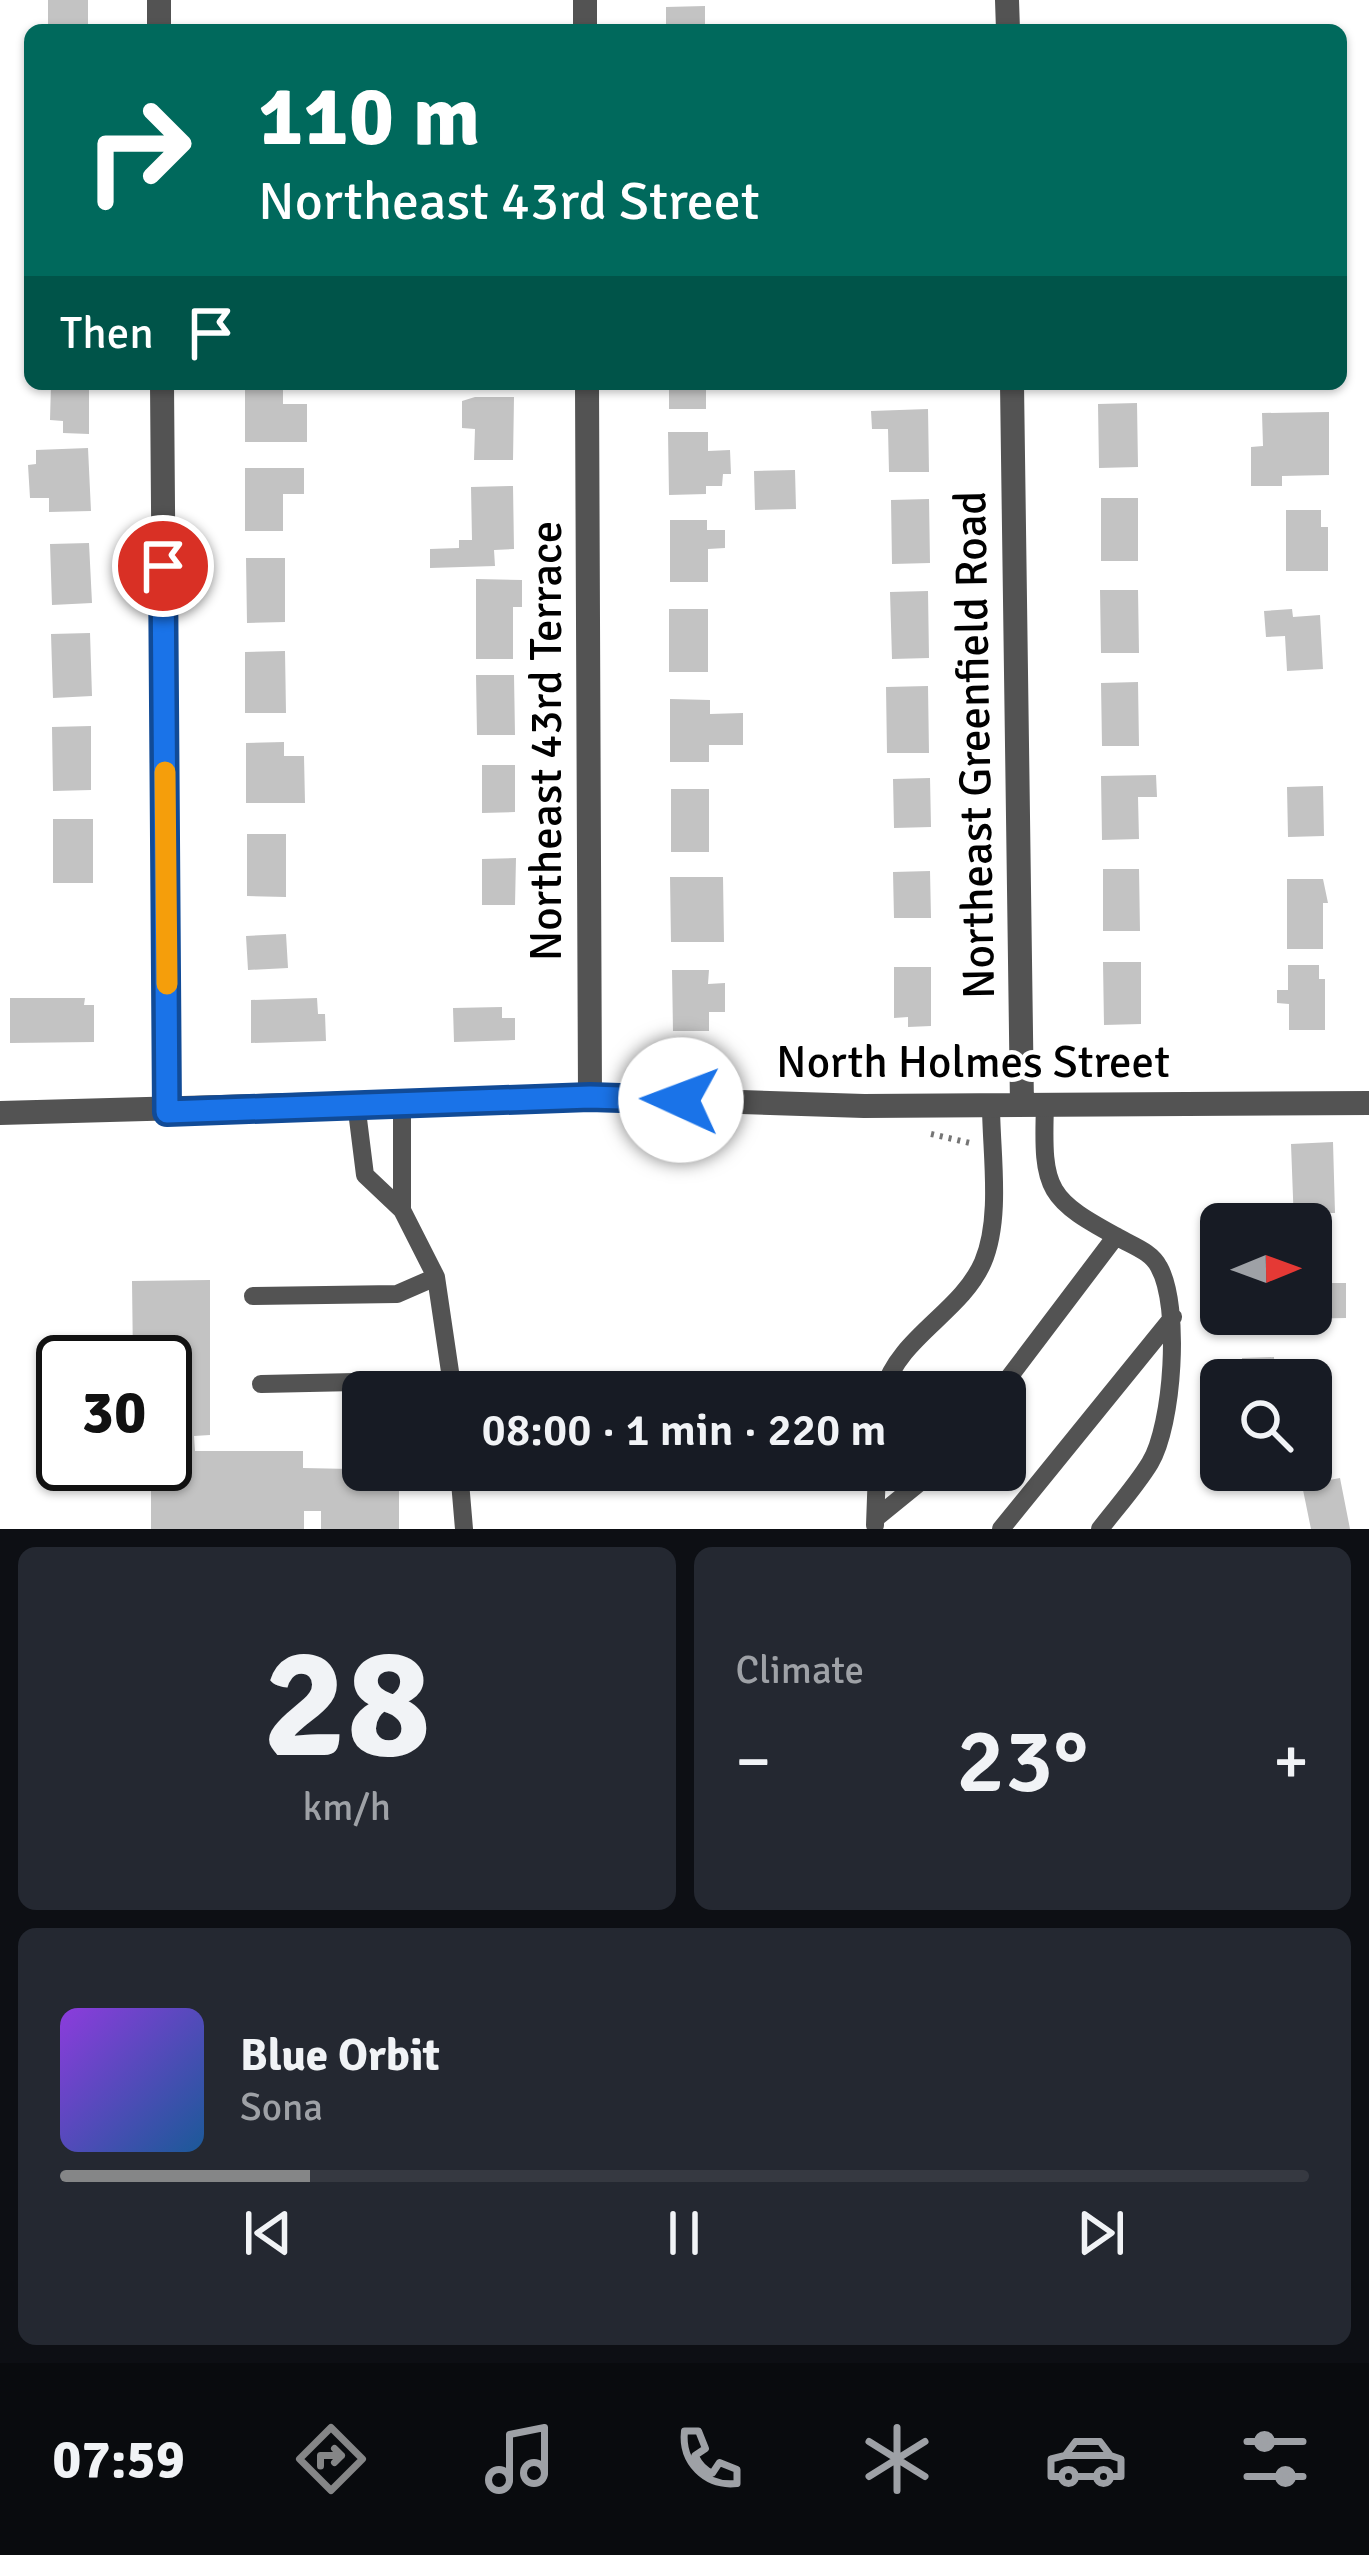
<!DOCTYPE html>
<html lang="en">
<head>
<meta charset="utf-8">
<style>
	:root { --surface:#171b24; --page:#242831; --text:#f1f3f6; --muted:#9ea1a6; --line:#363941; --accent:#858687 }
	body { margin:0; font-family:Signika,sans-serif; background:var(--page); color:var(--text); height:100vh; display:flex; flex-direction:column; font-size:45px; white-space:nowrap }
	* { box-sizing:border-box; margin:0 }
	p { font-size:39px; color:var(--muted) }
	.icon { flex:none; width:66px; height:66px; fill:none; stroke:currentColor; stroke-width:2; stroke-linecap:round; stroke-linejoin:round }
	.map { position:relative; height:1529px; overflow:hidden }
	.side { display:flex; flex-direction:column; gap:18px; padding:18px; background:#0d0f14; flex:1 }
	.side>* { flex:none }
	.top-card { position:absolute; left:24px; top:24px; width:1323px; height:366px; border-radius:18px; box-shadow:0 3px 9px #0004; background:#00695c; color:#fff; overflow:hidden }
	.needle { width:78px; rotate:89deg }
	.buttons { position:absolute; left:1200px; top:1203px; display:grid; gap:24px }
	.buttons a { display:grid; place-items:center; width:132px; height:132px; border-radius:18px; background:var(--surface); box-shadow:0 3px 9px #0004; font-size:60px }
	.speed { position:absolute; left:36px; top:1335px; display:flex; gap:24px; font-size:60px; font-weight:700; text-align:center }
	.speed>* { display:grid; place-content:center; width:156px; height:156px; border-radius:50%; background:var(--surface); box-shadow:0 3px 9px #0004; line-height:1 }
	.speed .limit { border:6px solid #111; border-radius:18px; background:#fff; color:#111 }
	.pin { position:absolute; display:grid; place-items:center; width:102px; height:102px; color:#fff; margin:-51px; border:6px solid #fff; border-radius:50%; box-shadow:0 3px 12px #0007 }
	.me { position:absolute; width:132px; margin:-66px; rotate:272deg; stroke-linejoin:round; filter:drop-shadow(0 0 9px #0008) }
	.turn { display:flex; align-items:center; gap:42px; height:252px; padding:0 36px; font-size:54px }
	.turn .icon { width:156px; height:156px; stroke-width:2.5 }
	.turn b { display:block; font-size:84px; line-height:102px }
	.then { display:flex; align-items:center; height:114px; padding:0 36px; background:#0003; gap:24px; font-size:45px }
	.big { font-size:90px; font-weight:600; line-height:1.1 }
	.side .card { flex:1; display:flex; flex-direction:column; justify-content:center; gap:18px; min-width:0; padding:0 42px; border-radius:18px; background:var(--page) }
	.side .dial { align-items:center; gap:0 }
	.dial b { font-size:156px; line-height:1 }
	.song { display:flex; align-items:center; gap:36px }
	.cover { width:144px; height:144px; border-radius:18px; background:linear-gradient(135deg,hsl(270 70% 55%),hsl(210 70% 35%)) }
	.played { height:12px; border-radius:6px; background:linear-gradient(90deg,var(--accent) 20%,var(--line) 20%) }
	.keys { display:flex; justify-content:space-around; direction:ltr }
	.heat { display:flex; justify-content:space-between; align-items:center; font-size:66px; direction:ltr }
	.side .tiles { flex:1; display:grid; gap:18px; grid-template-columns:1fr 1fr }
	.card:last-child { grid-column:span 2 }
	.trip { position:absolute; left:342px; top:1371px; width:684px; height:120px; border-radius:18px; background:var(--surface); box-shadow:0 3px 9px #0004; font-weight:600; line-height:120px; text-align:center }
	.dock { display:flex; height:192px; justify-content:space-around; align-items:center; background:#090b0e; color:var(--muted) }
	.dock .icon { width:84px; height:84px }
	.dock .current { color:var(--accent) }
	.dock b { font-size:54px; color:var(--text) }
	.map>svg:first-child { display:block }
	.building { fill:#c3c3c3 }
	.lines { fill:none; stroke-linecap:round; stroke-linejoin:round }
	.path { stroke:#757575; stroke-width:6; stroke-dasharray:3 6; stroke-linecap:butt }
	.service { stroke:#535353; stroke-width:18 }
	.minor { stroke:#535353; stroke-width:24 }
	.route-casing { stroke:#114b97; stroke-width:30 }
	.route { stroke:#1a73e8; stroke-width:21 }
	.slow { stroke:#f59e0b; stroke-width:21 }
	.labels { text-anchor:middle; dominant-baseline:central; stroke-width:9; stroke-linejoin:round; paint-order:stroke }
	.street-label { font-size:45px; fill:#000; stroke:#fff }
</style>
</head>
<body>
<div class="map">
<svg width="1369" height="1529" viewBox="0 0 1369 1529">
	<rect width="100%" height="100%" fill="#fff"/>
	<path class="building" d="M48,0h40v30h-40z
		M705,6v24h-39v-23z
		M51,384h38v50l-26,-1v-12l-13,-1z
		M245,384h38v20h24v38h-62z
		M669,384h37v25h-37z
		M475,397h39l-1,63h-39l1,-31 -13,-1v-27z
		M1137,403l1,64 -39,1 -1,-64z
		M928,409l1,63h-40l-1,-43h-16l-1,-18z
		M1329,412v63l-47,1v10h-31v-39l12,-1 -1,-33z
		M668,432h40v19l22,-1 1,24h-8l-1,12h-16v8l-37,1z
		M88,448l3,63 -42,1v-14h-19l-2,-33 8,-1v-14z
		M245,468h59v26h-21v37h-38z
		M795,470l1,39 -41,1 -1,-39z
		M513,486l1,63 -20,1 1,16 -65,2v-19l29,-1v-8h13l-1,-53z
		M1101,498h37v63h-37z
		M929,499l1,64 -38,1 -1,-64z
		M1286,510h35v17h7v44h-42z
		M670,520h37v10h18v18l-17,1v33h-38z
		M89,543l3,60 -40,2 -2,-61z
		M246,558h39v64l-38,1z
		M476,579l46,1v27h-9v52h-37z
		M1100,590h38l1,63h-38z
		M928,591l1,67 -37,1 -2,-67z
		M669,609h39v63h-39z
		M1292,609l1,8 27,-2 3,54 -36,2 -2,-35 -19,1 -2,-26z
		M90,633l2,63 -39,2 -2,-64z
		M285,651l1,62h-41v-61z
		M476,675h38l1,60h-38z
		M1138,682l1,64h-37l-1,-63z
		M928,686l1,67h-42l-1,-66z
		M670,699l40,1v14l33,-1v32h-34v17h-39z
		M91,726v64l-38,1 -1,-64z
		M284,742v14h20l1,47h-59v-60z
		M482,765h33v47l-33,1z
		M1156,775l1,22h-19l1,42 -37,1 -1,-64z
		M930,778l1,49 -37,1 -1,-49z
		M1323,786l1,50 -36,1 -1,-50z
		M671,789h38v63h-38z
		M53,819h40v64h-40z
		M247,834h39v63l-39,-1z
		M516,858l-1,47h-33v-46z
		M1103,869h36l1,62h-37z
		M930,871l1,47h-37l-1,-46z
		M670,877h53l1,65h-53z
		M1287,879h36l5,24h-5v46h-36z
		M286,934l2,34 -40,2 -2,-34z
		M1103,962h38v62l-37,1z
		M1288,965h31v14h6v51h-36v-26l-12,-1v-13h11z
		M894,967h37v59l-23,1v-10l-14,1z
		M672,970h37l-1,14 17,-1v29h-16v19h-36z
		M10,998h75l-1,7h10v37l-84,1z
		M317,998l1,16h7l1,27 -75,2v-43z
		M502,1007v11h13v22l-61,2 -1,-34z
		M1333,1142l2,71h-8l1,27 -17,1v-17h-17l-3,-80z
		M1331,1267v16h15v35l-50,1v-5h15v-46z
		M210,1280v155l-16,1 1,15h108v17l96,2v59h-78v-18h-17v18h-153v-65h14v-102h-32l-1,-81z
		M1274,1357l1,23h-33v-22z
		M1326,1385l1,66h-16v-65z
		M1340,1478l10,51h-39l-9,-44z"/>
	<g class="lines">
		<path class="path" d="M931,1134l39,9"/>
		<path class="service" d="M356,1103l9,72 37,35v-108
			M1045,1105c-3,87 2,94 78,135 13,7 29,13 36,27 22,39 14,158 -9,196 -14,23 -34,45 -50,66
			M402,1210l34,67 17,115
			M253,1296l144,-2 39,-17
			M261,1384l191,-4
			M883,1392c16,-56 78,-79 100,-130 19,-45 8,-110 8,-157
			M998,1392l118,-156
			M459,1470l5,59
			M876,1518l59,-48
			M875,1525l2,-55
			M1001,1529l172,-212"/>
		<path class="minor" d="M159,0v30
			M585,0v30
			M1007,0l1,30
			M162,384l6,728
			M587,384l3,713
			M1012,384l10,721
			M0,1113l590,-16 274,9 505,-3"/>
	</g>
	<g class="lines">
		<g class="route-casing">
			<path id="route" d="M163,566l4,546 423,-15 91,3"/>
		</g>
		<use href="#route" class="route"/>
		<path class="slow" d="M165,772l2,212"/>
	</g>
	<g class="labels">
		<g class="street-label">
			<text transform="translate(546 741) rotate(-90)">Northeast 43rd Terrace</text>
			<text transform="translate(975 745) rotate(-91)">Northeast Greenfield Road</text>
			<text x="973" y="1062">North Holmes Street</text>
		</g>
	</g>
</svg>
<div class="buttons">
<a><svg class="needle" viewBox="-14 -14 28 28"><path d="M0-13l5 13h-10z" fill="#e53935"/><path d="M0 13l5-13h-10z" fill="#9ea1a6"/></svg></a>
<a><svg class="icon" aria-label="search" viewBox="0 0 24 24"><circle cx="10" cy="10" r="6"/><path d="M15 15l6 6"/></svg></a>
</div>
<div class="speed"><div class="limit">30</div></div>
<div class="pin" style="left:163px;top:566px;background:#d93025"><svg class="icon" aria-label="arrive" viewBox="0 0 24 24"><path d="M6 21V4h12l-3 4 3 4H6"/></svg></div>
<svg class="me" style="left:681px;top:1100px" viewBox="-20 -20 40 40"><circle r="19" fill="#fff"/><path d="M0-13L10 11 0 6-10 11z" fill="#1a73e8"/></svg>
<div class="trip">08:00 · 1 min · 220 m</div>
<div class="top-card">
<div class="turn"><svg class="icon" aria-label="right" viewBox="0 0 24 24"><path d="M7 20v-9h11M14 6l5 5-5 5"/></svg><div><b>110 m</b>Northeast 43rd Street</div></div>
<div class="then">Then<svg class="icon" aria-label="arrive" viewBox="0 0 24 24"><path d="M6 21V4h12l-3 4 3 4H6"/></svg></div>
</div>
</div>
<section class="side">
<div class="tiles">
<div class="card dial"><b>28</b><p>km/h</p></div>
<div class="card"><p>Climate</p>
<div class="heat"><a>−</a><b class="big">23°</b><a>+</a></div>
</div>
<div class="card">
<div class="song"><i class="cover"></i><div><b>Blue Orbit</b><p>Sona</p></div></div>
<div class="played"></div>
<div class="keys"><svg class="icon" aria-label="previous" viewBox="0 0 24 24"><path d="M18 5L8 12l10 7zM5 5v14"/></svg><svg class="icon" aria-label="pause" viewBox="0 0 24 24"><path d="M8 5v14M16 5v14"/></svg><svg class="icon" aria-label="next" viewBox="0 0 24 24"><path d="M6 5l10 7-10 7zM19 5v14"/></svg></div>
</div>
</div>
</section>
<nav class="dock">
<b>07:59</b>
<svg class="icon current" aria-label="directions" viewBox="0 0 24 24"><path d="M12 3l9 9-9 9-9-9zM9 14v-3h6M13 9l2 2-2 2"/></svg>
<svg class="icon" aria-label="music" viewBox="0 0 24 24"><path d="M9 18V5l10-2v13"/><circle cx="6" cy="18" r="3"/><circle cx="16" cy="16" r="3"/></svg>
<svg class="icon" aria-label="phone" viewBox="0 0 24 24"><path d="M5 4h4l2 5-3 2q2 4 5 5l2-3 5 2v4C11 20 4 13 5 4z"/></svg>
<svg class="icon" aria-label="climate" viewBox="0 0 24 24"><path d="M12 3v18M4 7l16 10M4 17L20 7"/></svg>
<svg class="icon" aria-label="car" viewBox="0 0 24 24"><path d="M5 17H2v-5l4-1 3-4h7l3 4 3 1v5h-3M9 17h6M6 11h13"/><circle cx="7" cy="17" r="2"/><circle cx="17" cy="17" r="2"/></svg>
<svg class="icon" aria-label="filters" viewBox="0 0 24 24"><path d="M4 7h16M4 17h16"/><circle cx="9" cy="7" r="2"/><circle cx="15" cy="17" r="2"/></svg>
</nav>
</body>
</html>
